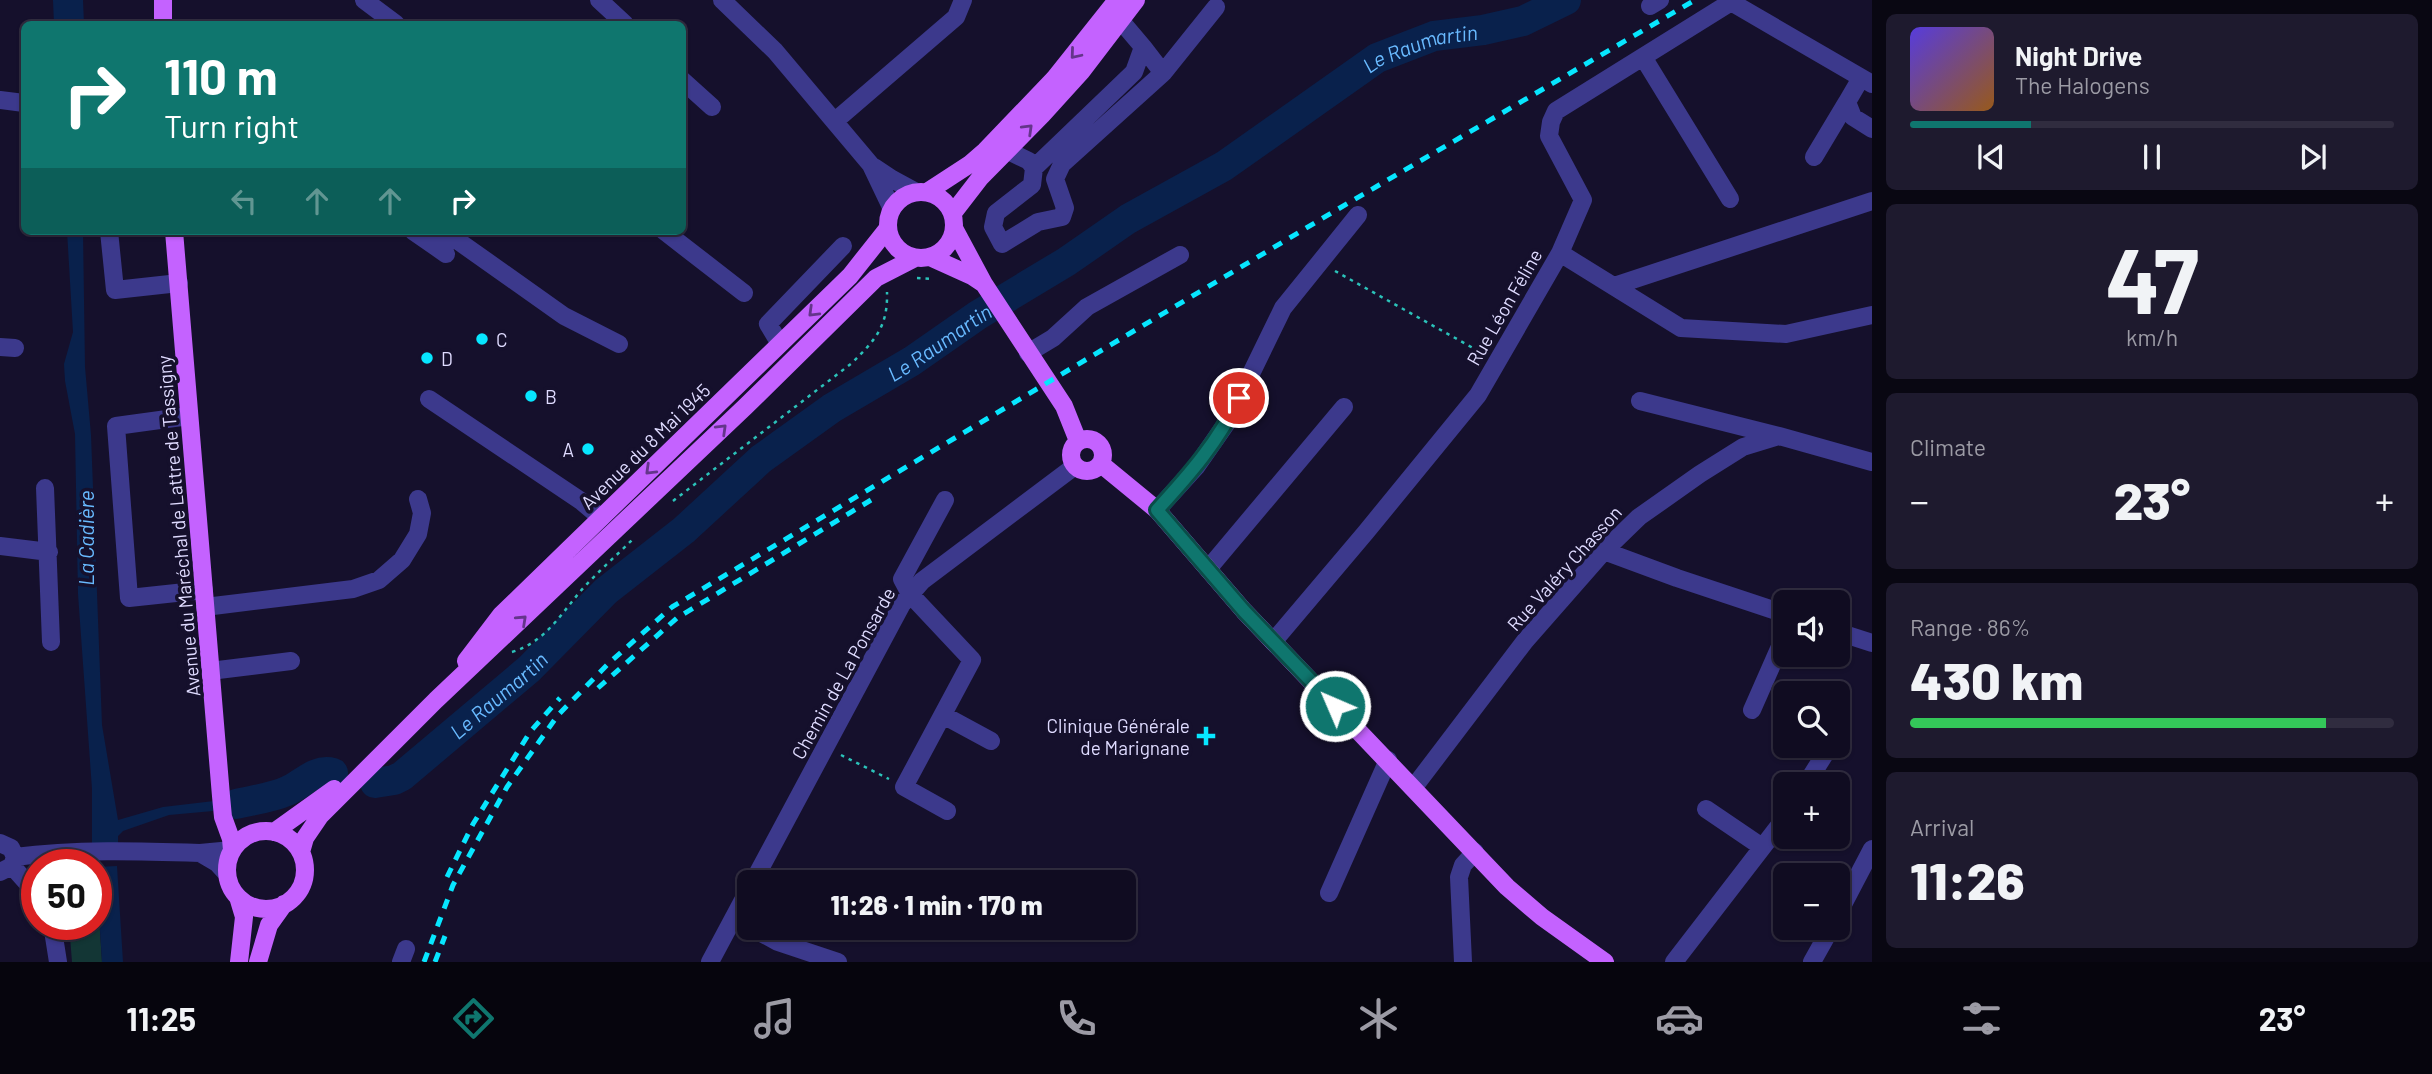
<!DOCTYPE html>
<html lang="en">
<head>
<meta charset="utf-8">
<style>
	:root { --surface:#100c21; --page:#1e1a2e; --text:#f1f3f6; --muted:#9c9ba5; --line:#302c3f; --accent:#0f766e }
	body { margin:0; font-family:Barlow,sans-serif; background:var(--page); color:var(--text); height:100vh; display:flex; flex-direction:column; font-size:26px; white-space:nowrap }
	* { box-sizing:border-box; margin:0 }
	p { font-size:23px; color:var(--muted) }
	.icon { flex:none; width:38px; height:38px; fill:none; stroke:currentColor; stroke-width:2; stroke-linecap:round; stroke-linejoin:round }
	.map { position:relative; flex:1; overflow:hidden }
	.drawer { display:flex; flex-direction:column; gap:14px; padding:14px; background:#090712; width:560px }
	.drawer>* { flex:none }
	.top-card { position:absolute; left:21px; top:21px; width:665px; height:214px; border-radius:10px; box-shadow:0 2px 5px #0004,0 0 0 2px var(--line); background:#0f766e; color:#fff; overflow:hidden }
	.buttons { position:absolute; left:1773px; top:590px; display:grid; gap:14px }
	.buttons a { display:grid; place-items:center; width:77px; height:77px; border-radius:10px; background:var(--surface); box-shadow:0 2px 5px #0004,0 0 0 2px var(--line); font-size:35px }
	.speed { position:absolute; left:21px; top:849px; display:flex; gap:14px; font-size:35px; font-weight:700; text-align:center }
	.speed>* { display:grid; place-content:center; width:91px; height:91px; border-radius:50%; background:var(--surface); box-shadow:0 2px 5px #0004,0 0 0 2px var(--line); line-height:1 }
	.speed .limit { border:10px solid #d22; background:#fff; color:#111 }
	.pin { position:absolute; display:grid; place-items:center; width:60px; height:60px; color:#fff; margin:-30px; border:4px solid #fff; border-radius:50%; box-shadow:0 2px 7px #0007 }
	.me { position:absolute; width:77px; margin:-38px; rotate:315deg; stroke-linejoin:round; filter:drop-shadow(0 0 5px #0008) }
	.turn { display:flex; align-items:center; gap:24px; height:147px; padding:0 28px; font-size:32px }
	.turn .icon { width:91px; height:91px; stroke-width:2.5 }
	.turn b { display:block; font-size:49px; line-height:60px }
	.lanes { display:flex; align-items:center; height:66px; padding:0 28px; background:#0003; justify-content:center; gap:35px; direction:ltr }
	.lanes .off { opacity:.35 }
	.big { font-size:52px; font-weight:800; line-height:1.1 }
	.drawer .widget { flex:1; display:flex; flex-direction:column; justify-content:center; gap:10px; min-width:0; padding:0 24px; border-radius:10px; background:var(--page) }
	.drawer .dial { align-items:center; gap:0 }
	.dial b { font-size:91px; line-height:1 }
	.song { display:flex; align-items:center; gap:21px }
	.cover { width:84px; height:84px; border-radius:10px; background:linear-gradient(135deg,hsl(250 70% 55%),hsl(30 70% 35%)) }
	.played { height:7px; border-radius:4px; background:linear-gradient(90deg,var(--accent) 25%,var(--line) 25%) }
	.keys { display:flex; justify-content:space-around; direction:ltr }
	.heat { display:flex; justify-content:space-between; align-items:center; font-size:38px; direction:ltr }
	.charge { height:10px; border-radius:5px; background:linear-gradient(90deg,#34c759 86%,var(--line) 0) }
	.trip { position:absolute; left:737px; top:870px; width:399px; height:70px; border-radius:10px; background:var(--surface); box-shadow:0 2px 5px #0004,0 0 0 2px var(--line); font-weight:800; line-height:70px; text-align:center }
	.tab-bar { display:flex; height:112px; justify-content:space-around; align-items:center; background:#06050d; color:var(--muted) }
	.tab-bar .icon { width:49px; height:49px }
	.tab-bar .active { color:var(--accent) }
	.tab-bar b { font-size:32px; color:var(--text) }
	main { display:flex; flex:1; min-height:0 }
	.map>svg:first-child { display:block }
	.green { fill:#133635 }
	.water { fill:#09214c }
	.lines { fill:none; stroke-linecap:round; stroke-linejoin:round }
	.river { stroke:#09214c; stroke-width:30 }
	.path { stroke:#2bc2b9; stroke-width:2.5; stroke-dasharray:3.5 5; stroke-linecap:butt }
	.minor { stroke:#3c398c; stroke-width:18 }
	.major { stroke:#c462ff; stroke-width:18 }
	.rail { stroke:#07e6ff; stroke-width:5; stroke-dasharray:10 9; stroke-linecap:butt }
	.oneway { stroke:#64358b }
	.route-casing { stroke:#0a4d48; stroke-width:18 }
	.route { stroke:#0f766e; stroke-width:12 }
	.poi-dot { fill:#07e6ff; stroke:#15102c; stroke-width:2.5 }
	.labels { text-anchor:middle; dominant-baseline:central; stroke-width:7; stroke-linejoin:round; paint-order:stroke }
	.street-label { font-size:19px; fill:#dfdbff; stroke:#15102c }
	.poi-label { font-size:19px; fill:#dfdbff; stroke:#15102c; text-anchor:start }
	.water-label { font-size:21px; font-style:italic; fill:#69baff; stroke:#15102c }
</style>
</head>
<body>
<main>
<div class="map">
<svg width="1872" height="962" viewBox="0 0 1872 962">
	<rect width="100%" height="100%" fill="#15102c"/>
	<path class="green" d="M96,870l6,92h-30l-3,-38h27z"/>
	<path class="water" d="M67,231h16l2,136 6,68 11,290 16,95 45,-13 51,-6 -1,10 -44,4 -46,16 -5,5v7l-26,1v-55l-14,-195 -3,-160 -10,-53 -1,-17 9,-32z
		M117,866l6,96h-21l-6,-95z"/>
	<g class="lines">
		<g class="river">
			<path d="M68,0l1,24"/>
			<path id="s1" d="M375,783l19,-3 8,-4 127,-107 77,-78 78,-61 77,-71 71,-51 80,-47 66,-46 88,-53 62,-43 96,-53 153,-108 57,-22 49,-6 40,-9 43,-21"/>
			<path d="M236,804c17,-4 35,-6 51,-13 15,-6 28,-23 46,-18"/>
		</g>
		<path class="path" d="M1335,271l147,82
			M917,278l17,1
			M673,501l179,-138c23,-23 36,-36 35,-71
			M512,652c36,-11 50,-41 74,-67 15,-16 32,-31 47,-46
			M841,755l48,24"/>
		<path class="minor" d="M364,0l32,24
			M599,0l26,24
			M722,0l53,51 96,114 21,44
			M1650,6l10,-6
			M1121,21l22,26 -9,25 -100,96 -2,17 -36,28 -3,14 9,17 36,-22 24,-5 3,-9 -10,-29 7,-15 101,-91 -20,-26
			M1643,57l87,142
			M1163,73l53,-66
			M1861,78l-14,24 6,15 19,12
			M682,80l30,27
			M0,100l24,3
			M835,121l121,-104 7,-17
			M1006,150l23,11 5,7
			M1814,157l33,-55
			M874,167l18,12 24,13
			M109,231l6,59 64,-7
			M413,231l33,23
			M444,231l120,85 55,28
			M664,231l80,62
			M1560,253l121,75 105,6 86,-19
			M1614,286l258,-85
			M780,344l-12,-20 75,-78
			M0,347l15,1
			M1028,353l25,-15 34,-31 93,-52
			M429,399l152,102 20,17
			M1640,401l139,35
			M189,416l-73,10 13,172 75,-8
			M45,488l6,154
			M945,500l-43,79 8,15 62,66 -68,127 43,24
			M1157,510l39,-43 32,-46 55,-113 75,-93
			M0,546l49,6
			M1604,551l73,27 108,36
			M1208,569l136,-162
			M205,607l148,-18 26,-9 23,-20 16,-26 4,-21 -4,-14
			M1838,632l34,11
			M1273,642l93,-110 112,-137 82,-142 23,-53 -34,-64 2,-14 5,-11 175,-109 141,82
			M210,671l81,-10
			M1752,710l33,-75
			M943,715l48,26
			M1806,784l24,-38
			M1414,787l111,-146 79,-90 35,-34 61,-43 43,-27 36,-11 93,26
			M1706,809l56,38
			M0,843l11,5 4,9 -3,9 -12,6
			M15,857c60,-8 124,-6 185,-4
			M12,866l25,28
			M227,874l-10,-11 -17,-10 32,-3
			M753,882l149,-278 20,-23 153,-115
			M1329,893l59,-133
			M1838,914l34,-65
			M52,924l6,38
			M752,928l26,14 60,20
			M401,962l5,-13
			M710,962l39,-73
			M1463,962l-4,-85 4,-12 12,-13
			M1674,962l111,-144
			M1812,962l19,-34"/>
		<path class="major" d="M163,0v24
			M888 225a33 33 0 1 1 66 0a33 33 0 1 1-66 0Z
			M927,192l43,-28 15,-13 69,-72 63,-79
			M953,213l27,-35 62,-63 39,-43 55,-72
			M955,230l29,54 80,122 14,35
			M174,231l47,565 2,21 8,22 1,11
			M930,257l42,19 12,8
			M1071 455a16 16 0 1 1 32 0a16 16 0 1 1-32 0Z
			M1101,464l56,46 87,101 263,276 35,30 63,45
			M466,661l35,-46 349,-339 38,-48
			M227 870a39 39 0 1 1 78 0a39 39 0 1 1-78 0Z
			M274,832l60,-43
			M301,852l4,-14 15,-22 116,-116 309,-293 131,-129 39,-20
			M238,897l6,20 -5,45
			M258,962l11,-37 15,-21"/>
		<path class="rail" d="M598,688l79,-70 194,-118
			M447,877l26,-53 57,-92 30,-34
			M424,962l29,-77 54,-98 51,-72 51,-52 63,-56 661,-395 362,-212
			M435,962l10,-26"/>
	</g>
	<defs><path id="oneway-chevron" d="M-2-3.5L2.5 0L-2 3.5" fill="none" stroke-width="1.6" stroke-linecap="round" stroke-linejoin="round" transform="scale(1.75)"/></defs>
	<g class="oneway">
		<use href="#oneway-chevron" transform="translate(1075 54) rotate(130)"/>
		<use href="#oneway-chevron" transform="translate(1028 129) rotate(-44)"/>
		<use href="#oneway-chevron" transform="translate(813 312) rotate(136)"/>
		<use href="#oneway-chevron" transform="translate(722 429) rotate(-44)"/>
		<use href="#oneway-chevron" transform="translate(650 470) rotate(136)"/>
		<use href="#oneway-chevron" transform="translate(522 620) rotate(-43)"/>
	</g>
	<g class="lines">
		<g class="route-casing">
			<path id="route" d="M1239,398c-20,43 -50,77 -82,112l87,101 91,95"/>
		</g>
		<use href="#route" class="route"/>
	</g>
	<g class="poi-dot">
		<circle cx="482" cy="339" r="7"/>
		<circle cx="427" cy="358" r="7"/>
		<circle cx="531" cy="396" r="7"/>
		<circle cx="588" cy="449" r="7"/>
		<path d="M1202.5 725.5h7v7h7v7h-7v7h-7v-7h-7v-7h7z"/>
	</g>
	<g class="labels">
		<g class="street-label">
			<text transform="translate(1504 307) rotate(-60)">Rue Léon Féline</text>
			<text transform="translate(645 446) rotate(-44)">Avenue du 8 Mai 1945</text>
			<text transform="translate(178 526) rotate(-95)">Avenue du Maréchal de Lattre de Tassigny</text>
			<text transform="translate(1564 568) rotate(-48)">Rue Valéry Chasson</text>
			<text transform="translate(843 673) rotate(-61)">Chemin de La Ponsarde</text>
		</g>
		<g class="poi-label">
			<text x="496" y="339">C</text>
			<text x="441" y="358">D</text>
			<text x="545" y="396">B</text>
			<text x="574" y="449" text-anchor="end">A</text>
			<text x="1190" y="725" text-anchor="end">Clinique Générale<tspan x="1190" dy="22">de Marignane</tspan></text>
		</g>
		<g class="water-label">
			<text stroke="none"><textPath href="#s1" startOffset="1288">Le Raumartin</textPath></text>
			<text stroke="none"><textPath href="#s1" startOffset="721">Le Raumartin</textPath></text>
			<text transform="translate(85 538) rotate(-90)">La Cadière</text>
			<text stroke="none"><textPath href="#s1" startOffset="154">Le Raumartin</textPath></text>
		</g>
	</g>
</svg>
<div class="buttons">
<a><svg class="icon" aria-label="sound" viewBox="0 0 24 24"><path d="M4 9h4l5-4v14l-5-4H4zM17 9q2 3 0 6"/></svg></a>
<a><svg class="icon" aria-label="search" viewBox="0 0 24 24"><circle cx="10" cy="10" r="6"/><path d="M15 15l6 6"/></svg></a>
<a>+</a>
<a>−</a>
</div>
<div class="speed"><div class="limit">50</div></div>
<div class="pin" style="left:1239px;top:398px;background:#d93025"><svg class="icon" aria-label="arrive" viewBox="0 0 24 24"><path d="M6 21V4h12l-3 4 3 4H6"/></svg></div>
<svg class="me" style="left:1335px;top:706px" viewBox="-20 -20 40 40"><circle r="17" fill="#0f766e" stroke="#fff" stroke-width="3"/><path d="M0-11L8 9 0 5-8 9z" fill="#fff"/></svg>
<div class="trip">11:26 · 1 min · 170 m</div>
<div class="top-card">
<div class="turn"><svg class="icon" aria-label="right" viewBox="0 0 24 24"><path d="M7 20v-9h11M14 6l5 5-5 5"/></svg><div><b>110 m</b>Turn right</div></div>
<div class="lanes"><svg class="icon off" aria-label="left" viewBox="0 0 24 24"><path d="M17 20v-9H6M10 6l-5 5 5 5"/></svg><svg class="icon off" aria-label="ahead" viewBox="0 0 24 24"><path d="M12 20V5M6 11l6-6 6 6"/></svg><svg class="icon off" aria-label="ahead" viewBox="0 0 24 24"><path d="M12 20V5M6 11l6-6 6 6"/></svg><svg class="icon" aria-label="right" viewBox="0 0 24 24"><path d="M7 20v-9h11M14 6l5 5-5 5"/></svg></div>
</div>
</div>
<section class="drawer">
<div class="widget">
<div class="song"><i class="cover"></i><div><b>Night Drive</b><p>The Halogens</p></div></div>
<div class="played"></div>
<div class="keys"><svg class="icon" aria-label="previous" viewBox="0 0 24 24"><path d="M18 5L8 12l10 7zM5 5v14"/></svg><svg class="icon" aria-label="pause" viewBox="0 0 24 24"><path d="M8 5v14M16 5v14"/></svg><svg class="icon" aria-label="next" viewBox="0 0 24 24"><path d="M6 5l10 7-10 7zM19 5v14"/></svg></div>
</div>
<div class="widget dial"><b>47</b><p>km/h</p></div>
<div class="widget"><p>Climate</p>
<div class="heat"><a>−</a><b class="big">23°</b><a>+</a></div>
</div>
<div class="widget"><p>Range · 86%</p><b class="big">430 km</b><div class="charge"></div></div>
<div class="widget"><p>Arrival</p><b class="big">11:26</b></div>
</section>
</main>
<nav class="tab-bar">
<b>11:25</b>
<svg class="icon active" aria-label="directions" viewBox="0 0 24 24"><path d="M12 3l9 9-9 9-9-9zM9 14v-3h6M13 9l2 2-2 2"/></svg>
<svg class="icon" aria-label="music" viewBox="0 0 24 24"><path d="M9 18V5l10-2v13"/><circle cx="6" cy="18" r="3"/><circle cx="16" cy="16" r="3"/></svg>
<svg class="icon" aria-label="phone" viewBox="0 0 24 24"><path d="M5 4h4l2 5-3 2q2 4 5 5l2-3 5 2v4C11 20 4 13 5 4z"/></svg>
<svg class="icon" aria-label="climate" viewBox="0 0 24 24"><path d="M12 3v18M4 7l16 10M4 17L20 7"/></svg>
<svg class="icon" aria-label="car" viewBox="0 0 24 24"><path d="M5 17H2v-5l4-1 3-4h7l3 4 3 1v5h-3M9 17h6M6 11h13"/><circle cx="7" cy="17" r="2"/><circle cx="17" cy="17" r="2"/></svg>
<svg class="icon" aria-label="filters" viewBox="0 0 24 24"><path d="M4 7h16M4 17h16"/><circle cx="9" cy="7" r="2"/><circle cx="15" cy="17" r="2"/></svg>
<b>23°</b>
</nav>
</body>
</html>
